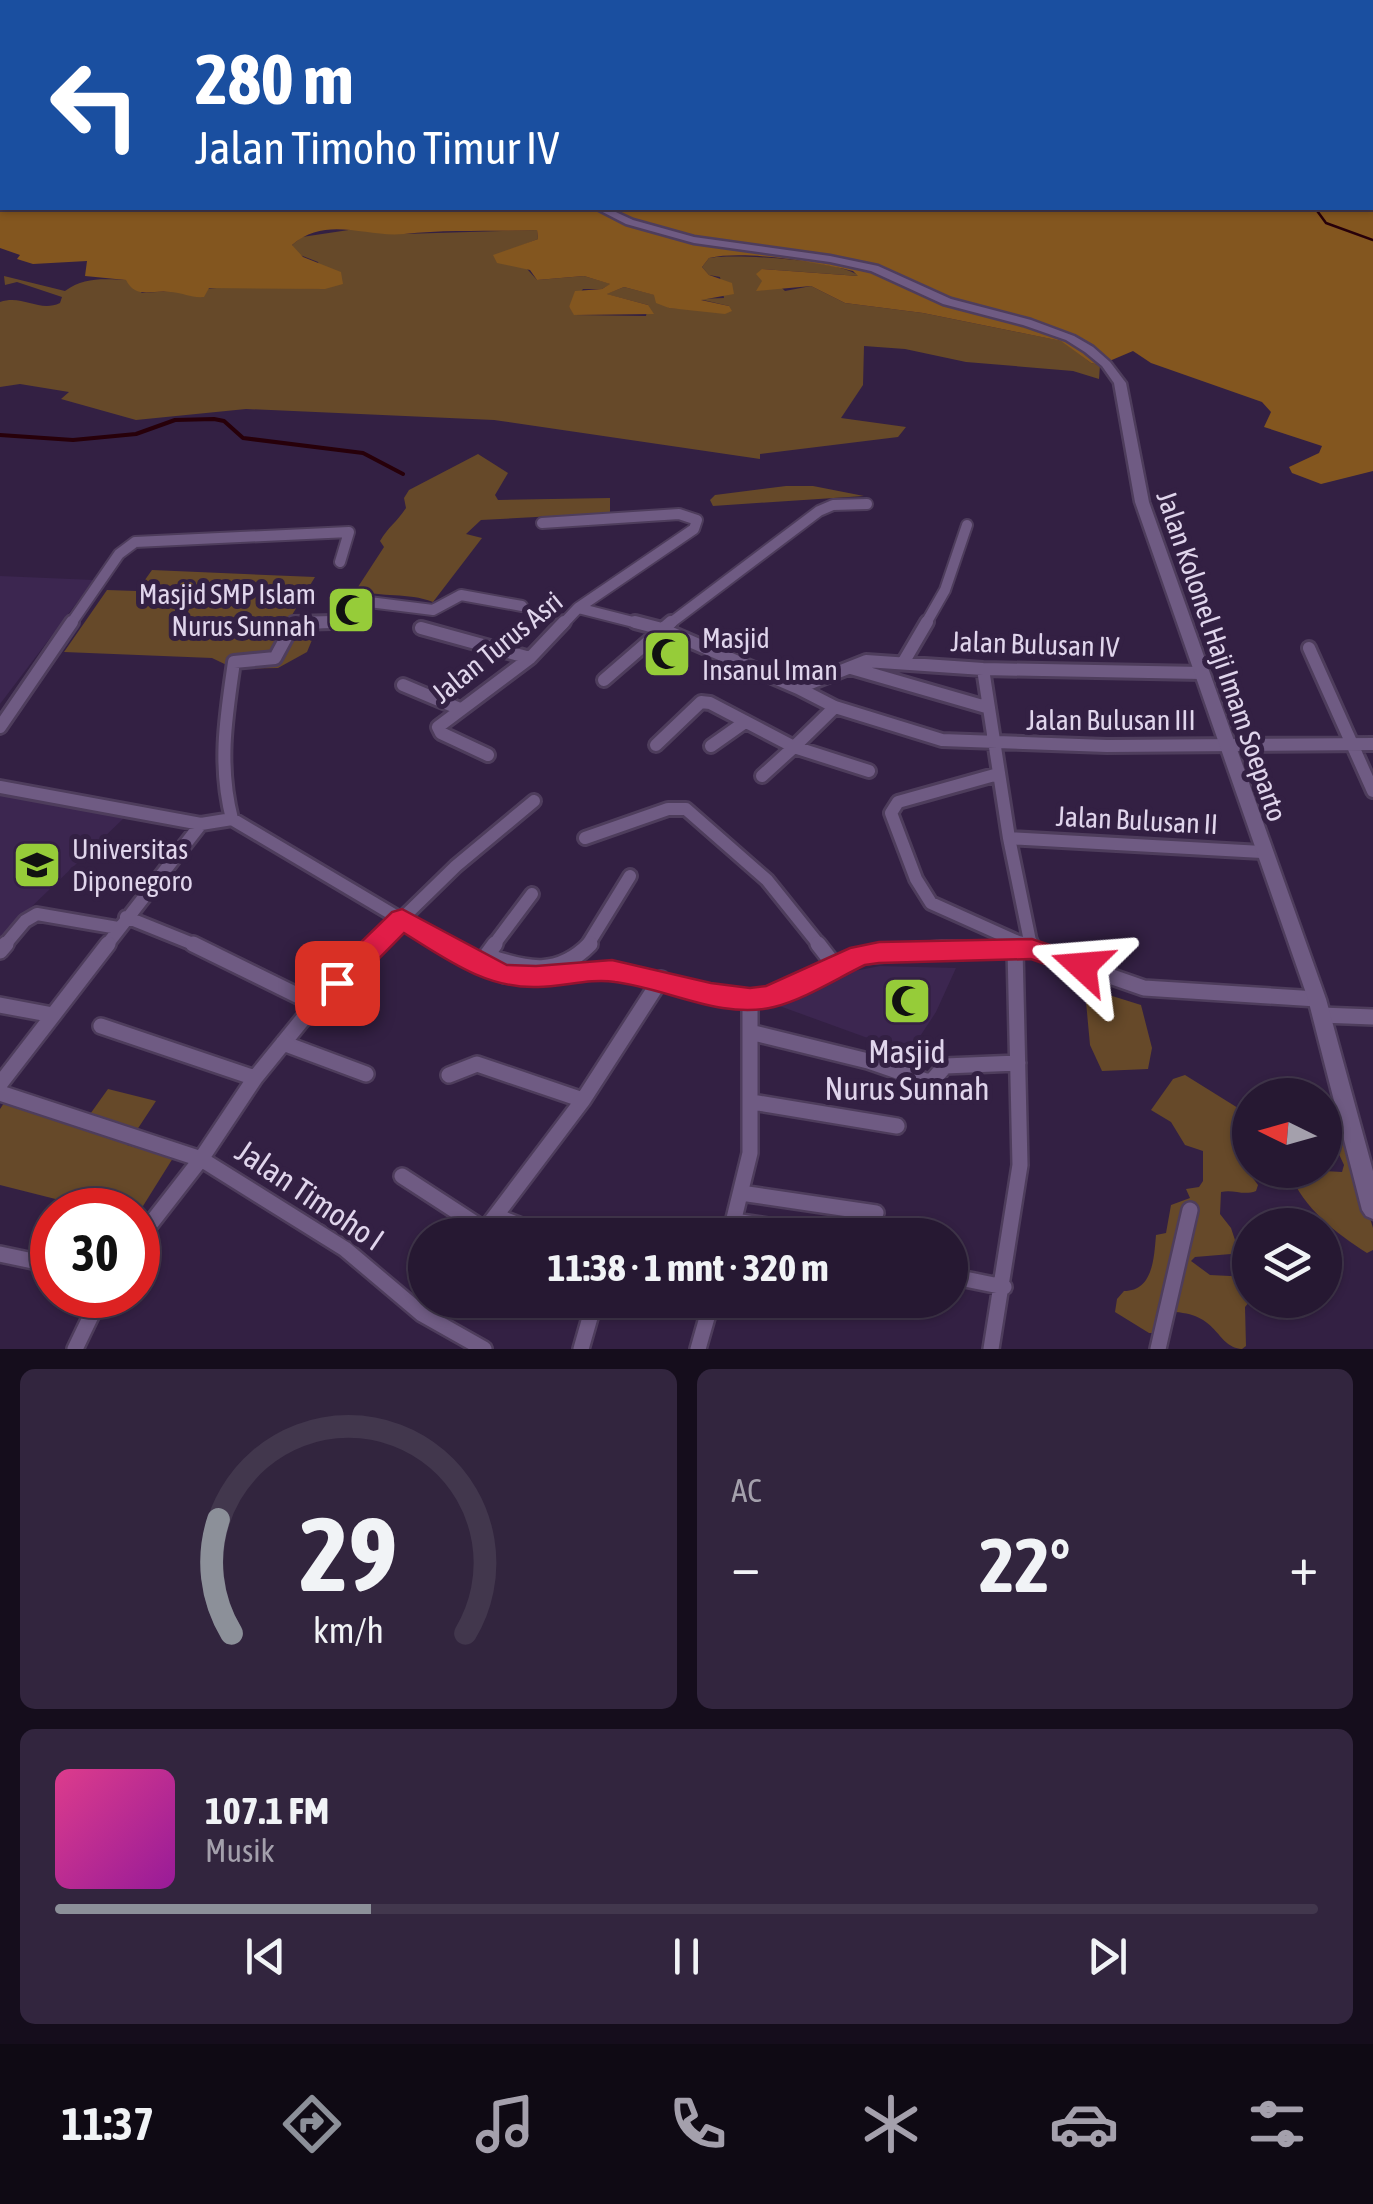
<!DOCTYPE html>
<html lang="id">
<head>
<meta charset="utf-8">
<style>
	:root { --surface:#261832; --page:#32253e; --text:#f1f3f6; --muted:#a4a0ac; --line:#42374d; --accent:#8c9099 }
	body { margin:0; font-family:"Asap Condensed",sans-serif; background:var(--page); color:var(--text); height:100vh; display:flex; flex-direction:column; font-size:38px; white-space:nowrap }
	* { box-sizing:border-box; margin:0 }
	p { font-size:32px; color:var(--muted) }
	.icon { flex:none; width:55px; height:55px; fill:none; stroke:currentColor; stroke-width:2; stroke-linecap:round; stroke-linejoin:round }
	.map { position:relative; height:1349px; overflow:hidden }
	.details { display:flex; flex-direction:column; gap:20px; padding:20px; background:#150d1c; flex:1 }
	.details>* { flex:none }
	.banner { position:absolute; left:0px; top:0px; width:1375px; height:210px; box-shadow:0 2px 8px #0004,0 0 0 2px var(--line); background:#1a4fa0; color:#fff; overflow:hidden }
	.needle { width:65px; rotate:275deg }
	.fabs { position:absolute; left:1232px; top:1078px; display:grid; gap:20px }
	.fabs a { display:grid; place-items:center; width:110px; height:110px; border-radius:50%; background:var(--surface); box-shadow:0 2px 8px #0004,0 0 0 2px var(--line); font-size:50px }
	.speed { position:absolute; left:30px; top:1188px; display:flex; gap:20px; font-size:50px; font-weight:700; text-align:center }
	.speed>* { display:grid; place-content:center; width:130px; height:130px; border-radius:50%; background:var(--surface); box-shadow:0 2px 8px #0004,0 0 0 2px var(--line); line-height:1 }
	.speed .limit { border:15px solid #d22; background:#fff; color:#111 }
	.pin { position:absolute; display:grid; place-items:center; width:85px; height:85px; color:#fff; margin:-42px; border-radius:20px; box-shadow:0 5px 15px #0006 }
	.me { position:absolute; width:110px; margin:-55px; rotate:289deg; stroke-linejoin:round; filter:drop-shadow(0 0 8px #0008) }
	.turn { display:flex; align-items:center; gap:35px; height:210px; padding:0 30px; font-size:45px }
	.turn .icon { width:130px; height:130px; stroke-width:2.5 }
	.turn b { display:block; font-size:70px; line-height:85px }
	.big { font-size:75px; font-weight:700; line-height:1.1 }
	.details .card { flex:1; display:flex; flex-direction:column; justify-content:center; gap:15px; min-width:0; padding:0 35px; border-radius:15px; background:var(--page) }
	.details .dial { align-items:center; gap:0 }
	.dial svg { height:260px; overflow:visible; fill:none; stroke:var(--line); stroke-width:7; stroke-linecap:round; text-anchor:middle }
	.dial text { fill:var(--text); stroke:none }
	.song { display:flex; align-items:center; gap:30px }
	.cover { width:120px; height:120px; border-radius:15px; background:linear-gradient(135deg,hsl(330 70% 55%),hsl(300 70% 35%)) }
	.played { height:10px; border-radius:5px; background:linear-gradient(90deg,var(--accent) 25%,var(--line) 25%) }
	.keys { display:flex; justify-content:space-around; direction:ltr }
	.heat { display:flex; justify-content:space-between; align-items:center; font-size:55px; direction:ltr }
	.details .tiles { flex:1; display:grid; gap:20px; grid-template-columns:1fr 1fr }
	.card:last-child { grid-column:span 2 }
	.trip { position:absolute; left:408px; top:1218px; width:560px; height:100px; border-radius:50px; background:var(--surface); box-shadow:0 2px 8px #0004,0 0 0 2px var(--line); font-weight:700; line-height:100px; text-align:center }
	.tab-bar { display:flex; height:160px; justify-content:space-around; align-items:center; background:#0f0a14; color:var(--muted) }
	.tab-bar .icon { width:70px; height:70px }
	.tab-bar .active { color:var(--accent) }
	.tab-bar b { font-size:45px; color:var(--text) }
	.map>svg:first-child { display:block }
	.built { fill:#3c2650 }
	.green { fill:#664929 }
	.forest { fill:#83561f }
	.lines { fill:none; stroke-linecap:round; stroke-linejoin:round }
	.stream-far1 { stroke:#27000a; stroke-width:2.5 }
	.stream { stroke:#27000a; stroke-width:4 }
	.minor-far2-casing { stroke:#4e3d5c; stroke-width:14 }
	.minor-far1-casing { stroke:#4e3d5c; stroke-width:18 }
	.minor-casing { stroke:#4e3d5c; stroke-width:20 }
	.secondary-casing { stroke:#4e3d5c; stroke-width:5 }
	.minor-far2 { stroke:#6f5b83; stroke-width:10 }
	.minor-far1 { stroke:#6f5b83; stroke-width:12 }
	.minor { stroke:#6f5b83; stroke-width:15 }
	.secondary { fill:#6f5b83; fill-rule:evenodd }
	.route { fill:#e11d48; stroke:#92132f; stroke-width:2.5 }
	.labels { text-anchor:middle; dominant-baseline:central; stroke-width:10; stroke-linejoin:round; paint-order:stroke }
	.poi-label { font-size:28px; fill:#e0d5ec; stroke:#332043; text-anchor:start }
	.street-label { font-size:28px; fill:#e0d5ec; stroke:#332043 }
	.near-poi-label { font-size:32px; fill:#e0d5ec; stroke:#332043 }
	.near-street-label { font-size:32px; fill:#e0d5ec; stroke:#332043 }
</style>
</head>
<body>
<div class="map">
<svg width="1373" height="1349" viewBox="0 0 1373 1349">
	<rect width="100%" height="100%" fill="#332043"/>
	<path class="built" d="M0,576l94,4 -94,124z
		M0,792l124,26 -99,95 -25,30z
		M880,966l76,2 -20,44 -27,41 -135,-49 70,-31z"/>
	<path class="green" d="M362,228l41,6 134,-4 1,9 -28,11 27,30 47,-4 27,8 -9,5h-19l-14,18 6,8 71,1 2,-11 -42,-11 18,-7 31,8 14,13 45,2 15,-4 -30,-7 25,-1 -4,-21 -11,-2 -7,-8 7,-9c24,-5 132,2 150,18l-97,-7 23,22 26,-5 34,17 78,10 139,28 29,22 9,2 -1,14 -26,-8 -107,-9 -61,-13 -41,-3 -1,39 -22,33 65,9 -8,10 -138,17v5l-266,-39 -248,-11 -110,11 -75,-21 8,-7 -49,-8 -20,3v-85c23,-8 39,11 60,1l2,-6 -45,-15 -12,3 -1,-9 61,15c19,-14 38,-12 62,-11l15,13 104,-7 79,3 -7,-27 -23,-9 -3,-8 10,-8z
		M478,454l30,19 -13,22 3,5 112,-2v15l-129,7 -15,14 16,4 -49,64c-26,-10 -50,-4 -77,-12l28,-43 -4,-6c8,-14 17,-19 26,-33l-2,-10 5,-8z
		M786,486h27l51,10 -151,10 -3,-6 5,-5z
		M152,570l163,7 -26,43 30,3 -12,29 -29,16 -43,1 -23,-11 -148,-6 43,-62 30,1z
		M1093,990l48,15 11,43 -4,21 -46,2 -12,-26 -5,-54z
		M1185,1075l53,33 5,21 7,6v16l-10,10 18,24 -2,6c-13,5 -22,-2 -35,1l-1,22 11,14 7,21 -7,5 -36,3 -4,4 19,14 40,2 1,23 -6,7 1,39 -4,3c-26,-2 -22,-34 -67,-37l-12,21h-14l-34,-21 2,-13 7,-8c29,0 30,-33 32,-56l10,-2 5,-28 19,-7 -4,-9 13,-2 4,-6v-30l-18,-6 -14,-23 -20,-12 22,-31z
		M108,1089l48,12 -29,44 46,13 -35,56v-4h-39l-99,-25v-76l4,-6 79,21z
		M1341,1143h6l26,85v22l-6,3c-31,-20 -64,-45 -77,-80l11,4 5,-7 36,2 2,-7 -7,-15z"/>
	<path class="forest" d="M1198,0h175v471l-52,13 -29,-11 -3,-6 30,-14 3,-7 -58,-19 7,-15 -9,-10 -111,-39 -18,-12 -33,14 -9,-2 -30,-22 -138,-28 -78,-10 -34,-17 -55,5 6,-10 -6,-7 6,-5 96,7 -5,-5c-37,-9 -107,-21 -144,-13l-7,9 7,8 23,8 2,11 -33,6 28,6 3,5 -7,3 -56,-6 -13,-5 -2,-8 -30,-8 -17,7 41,11 6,9 -80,1 -5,-8 6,-16 27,-2 8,-5 -26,-8 -47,4 -7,-10 -33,-7 -4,-8 45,-16 -1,-9c-44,2 -89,-1 -133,4 -38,4 -77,-19 -112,11l11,12 38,15 2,12 -18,5 -116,-1 -5,9c-13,1 -20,-4 -33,-5 -18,-3 -35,8 -45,-12l-41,-4 2,-15 -54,3 -16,-5 3,-4 -20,-7v-70l2,30h492l14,3 11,-3h853v-206z"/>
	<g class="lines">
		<path class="stream-far1" d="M1010,0l5,2
			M1338,0l15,2
			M232,2l53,-2
			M732,2l6,-2
			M848,2l14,-2
			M1315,208l11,15 47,17"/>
		<path class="stream" d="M0,435l73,5 63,-6 39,-14 39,-1 10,2 19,17 120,15 40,21"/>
		<g class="minor-far2-casing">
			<path id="minor-far2" d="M542,523l137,-9 18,6 -3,9 -116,79
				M70,625l49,-71 16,-12 214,-10 -9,30
				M293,625l45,-3 15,-22 80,10 28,-15 61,11
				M562,625l16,-17 67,17
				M668,625l151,-114 14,-6 34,-1
				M925,625l20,-35 22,-65"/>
		</g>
		<g class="minor-far1-casing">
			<path id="minor-far1" d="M635,622l27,7 136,59 68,-27 117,8 219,4
				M421,628l109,30
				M1309,648l64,143
				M903,663l24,-41
				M851,668l135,39
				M983,669l26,169 22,108
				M604,680l67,-58
				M403,685l57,24
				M798,688l37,19 107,33 165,6 266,-2
				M0,727l72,-105
				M656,745l45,-43 9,1 84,44 41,-40
				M711,746l34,-24
				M488,755l-47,-22 -3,-6 92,-69 34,-36
				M998,774l-100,28 -7,11 25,66 15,24 96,43
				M762,776l32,-29 75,24
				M0,787l201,37 31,-5
				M232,819l214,127
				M232,819c-14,-54 -6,-102 2,-157l41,-4 19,-35 38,-1
				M585,838l83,-29h18l81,71 53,66
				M1009,838l253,14
				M126,917l72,29
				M4,946l21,-25 12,-7 81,14
				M106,946l95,-122
				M374,946l82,-80 78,-65
				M493,946l39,-52
				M587,946l43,-70"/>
		</g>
		<g class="minor-casing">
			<path id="minor" d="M193,944l122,60
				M442,944l63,31 31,2 76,-7 99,24 39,5 20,-2 90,-41 82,-7h90l112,39 173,11
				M818,944l17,22
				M1021,944l7,3
				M1031,944l1,5
				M0,951l6,-7
				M487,956c40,14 71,21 103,-12
				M484,959l11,-15
				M0,1005l53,10
				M1321,1015l52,2
				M101,1026l154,52
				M750,1032l118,29 58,20h6l13,-15 73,-3
				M283,1043l83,31
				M449,1075l28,-11 106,36
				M0,1084l108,-140
				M0,1093l201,66 144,90 77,65 62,35
				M752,1102l145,24
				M402,1176l83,54
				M741,1193l135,20
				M496,1216l48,19
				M734,1221l82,12
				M481,1235l102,-135 78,-121
				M730,1235l20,-82v-154
				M138,1240l63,-81 54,-81 60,-74 61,-60
				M0,1254l52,11
				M950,1276l54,11
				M422,1314l10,-14
				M75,1349l26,-54
				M581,1349l14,-49
				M698,1349l14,-49
				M991,1349l29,-184 -5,-216
				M1158,1349l32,-139"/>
		</g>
		<g class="secondary-casing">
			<path id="secondary" d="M774,0h9l-2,2h-7z
				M595,208h12l26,12 61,17 136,19 48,10 73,33 80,21 43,16 19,11 17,15 16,21 23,119 177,497 47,172v48l-7,-3 -4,-6 -54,-211 -173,-497 -21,-119 -12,-17 -17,-14 -19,-12 -43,-15 -80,-21 -72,-33 -41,-9 -136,-19 -68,-19z"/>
		</g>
		<use href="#minor-far2" class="minor-far2"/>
		<use href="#minor-far1" class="minor-far1"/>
		<use href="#minor" class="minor"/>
		<use href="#secondary" class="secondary"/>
	</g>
	<path class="route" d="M402,909l105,56 29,1 76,-6 99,23 39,5 16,-2 84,-38 29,-6 153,-3 60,20 4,7 -4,8 -10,3 -51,-18 -152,4 -14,2c-29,14 -60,34 -91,42 -53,13 -108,-19 -159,-25 -25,-4 -52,5 -77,5 -52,2 -92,-28 -134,-54l-57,58 -10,3 -10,-3 -4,-8 4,-8 65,-63z"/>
	<defs>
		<g id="mosque-square" transform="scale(2.5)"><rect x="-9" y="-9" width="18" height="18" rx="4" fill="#96cc39" stroke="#332043"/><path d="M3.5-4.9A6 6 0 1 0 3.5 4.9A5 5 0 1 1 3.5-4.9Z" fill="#111"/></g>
		<g id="university-square" transform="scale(2.5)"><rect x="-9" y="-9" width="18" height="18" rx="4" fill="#96cc39" stroke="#332043"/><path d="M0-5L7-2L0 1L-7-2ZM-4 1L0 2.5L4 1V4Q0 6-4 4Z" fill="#111"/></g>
	</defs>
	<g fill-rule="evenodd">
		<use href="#mosque-square" x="351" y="610"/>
		<use href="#mosque-square" x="667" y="654"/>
		<use href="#university-square" x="37" y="865"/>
		<use href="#mosque-square" x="907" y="1001"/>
	</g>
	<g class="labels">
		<g class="poi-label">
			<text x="316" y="594" text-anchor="end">Masjid SMP Islam<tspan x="316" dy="32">Nurus Sunnah</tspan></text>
			<text x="702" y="638">Masjid<tspan x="702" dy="32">Insanul Iman</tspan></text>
			<text x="72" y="849">Universitas<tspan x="72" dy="32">Diponegoro</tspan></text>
		</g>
		<g class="street-label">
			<text transform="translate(1035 644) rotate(2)">Jalan Bulusan IV</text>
			<text transform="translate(497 647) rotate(-39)">Jalan Turus Asri</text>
			<text transform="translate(1222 656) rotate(71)">Jalan Kolonel Haji Imam Soeparto</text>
			<text x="1111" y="720">Jalan Bulusan III</text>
			<text transform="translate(1137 820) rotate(3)">Jalan Bulusan II</text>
		</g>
		<g class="near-poi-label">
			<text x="907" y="1051">Masjid<tspan x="907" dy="37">Nurus Sunnah</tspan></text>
		</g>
		<g class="near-street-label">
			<text transform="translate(310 1195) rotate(34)">Jalan Timoho I</text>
		</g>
	</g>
</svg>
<div class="fabs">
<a><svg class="needle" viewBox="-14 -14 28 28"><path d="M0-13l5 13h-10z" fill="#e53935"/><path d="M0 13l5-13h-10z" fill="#a4a0ac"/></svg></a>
<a><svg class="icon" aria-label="layers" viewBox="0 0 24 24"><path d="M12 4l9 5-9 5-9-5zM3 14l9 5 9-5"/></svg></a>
</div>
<div class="speed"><div class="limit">30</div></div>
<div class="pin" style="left:337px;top:983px;background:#d93025"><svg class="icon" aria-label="arrive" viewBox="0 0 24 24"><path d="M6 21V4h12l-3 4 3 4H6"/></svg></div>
<svg class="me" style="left:1082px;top:966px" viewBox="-20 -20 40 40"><path d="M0-17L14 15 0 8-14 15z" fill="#e11d48" stroke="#fff" stroke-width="4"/></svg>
<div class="trip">11:38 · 1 mnt · 320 m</div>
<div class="banner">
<div class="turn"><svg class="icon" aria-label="left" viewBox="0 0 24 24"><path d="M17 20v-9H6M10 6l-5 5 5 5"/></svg><div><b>280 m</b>Jalan Timoho Timur IV</div></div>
</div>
</div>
<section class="details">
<div class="tiles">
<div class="card dial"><svg viewBox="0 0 100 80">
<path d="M14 69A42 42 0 1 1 86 69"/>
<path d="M14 69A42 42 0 0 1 10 34" stroke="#8c9099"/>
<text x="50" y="56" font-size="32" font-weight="700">29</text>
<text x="50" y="72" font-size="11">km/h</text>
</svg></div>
<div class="card"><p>AC</p>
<div class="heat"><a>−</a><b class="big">22°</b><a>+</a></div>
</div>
<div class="card">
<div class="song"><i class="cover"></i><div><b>107.1 FM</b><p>Musik</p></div></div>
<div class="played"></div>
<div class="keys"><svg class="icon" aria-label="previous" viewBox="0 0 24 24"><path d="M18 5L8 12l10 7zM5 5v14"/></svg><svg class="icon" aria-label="pause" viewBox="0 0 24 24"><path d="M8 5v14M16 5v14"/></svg><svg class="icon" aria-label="next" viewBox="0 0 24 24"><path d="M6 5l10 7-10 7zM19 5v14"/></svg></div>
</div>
</div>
</section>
<nav class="tab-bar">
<b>11:37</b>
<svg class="icon active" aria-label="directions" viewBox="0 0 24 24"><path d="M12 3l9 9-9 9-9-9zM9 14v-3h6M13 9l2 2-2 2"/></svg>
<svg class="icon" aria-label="music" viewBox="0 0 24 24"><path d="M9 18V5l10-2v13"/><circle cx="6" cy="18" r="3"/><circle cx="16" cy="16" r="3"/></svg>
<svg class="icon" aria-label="phone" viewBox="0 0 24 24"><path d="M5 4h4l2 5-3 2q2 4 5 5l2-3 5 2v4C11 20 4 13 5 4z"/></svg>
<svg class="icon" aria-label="climate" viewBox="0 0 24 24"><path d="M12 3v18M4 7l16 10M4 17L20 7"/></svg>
<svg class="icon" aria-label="car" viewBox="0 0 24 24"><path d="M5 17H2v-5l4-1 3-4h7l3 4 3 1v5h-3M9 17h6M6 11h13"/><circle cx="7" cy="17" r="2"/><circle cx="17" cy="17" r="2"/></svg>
<svg class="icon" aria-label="filters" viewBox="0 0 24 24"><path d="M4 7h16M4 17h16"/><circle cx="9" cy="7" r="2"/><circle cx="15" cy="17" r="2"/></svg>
</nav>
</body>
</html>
